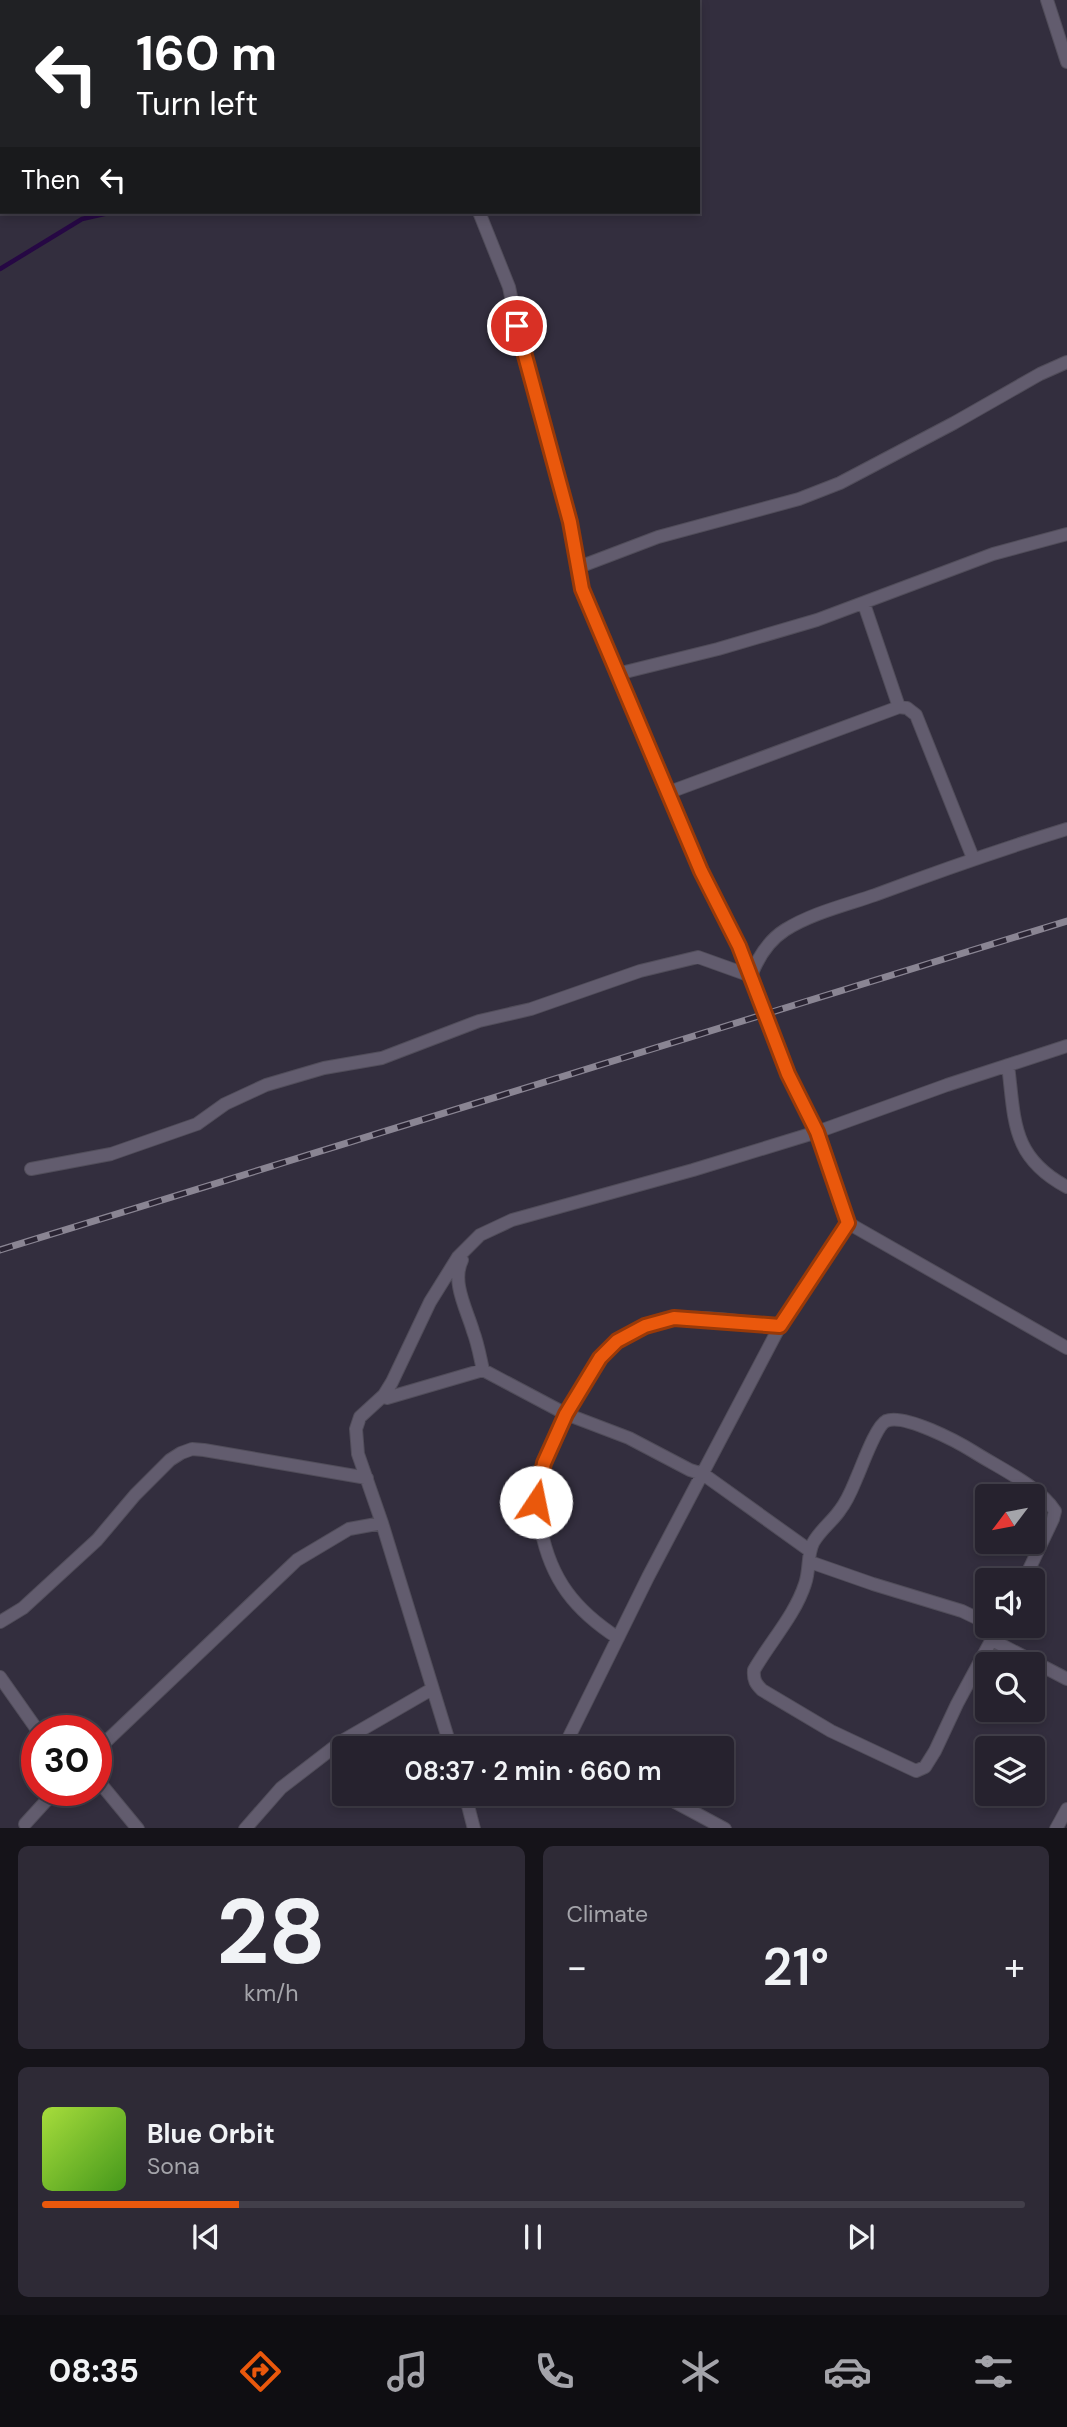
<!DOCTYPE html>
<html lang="en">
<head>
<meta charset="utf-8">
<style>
	:root { --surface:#26222e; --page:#2e2a36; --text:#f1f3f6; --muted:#a4a4aa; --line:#423f4a; --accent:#ea580c }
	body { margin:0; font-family:"DM Sans",sans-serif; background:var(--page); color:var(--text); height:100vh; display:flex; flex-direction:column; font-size:26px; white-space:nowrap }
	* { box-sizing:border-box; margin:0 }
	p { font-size:23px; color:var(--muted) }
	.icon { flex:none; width:38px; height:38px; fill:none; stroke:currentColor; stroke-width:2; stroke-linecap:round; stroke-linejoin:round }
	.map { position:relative; height:1828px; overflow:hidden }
	.sheet { display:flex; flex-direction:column; gap:18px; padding:18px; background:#151319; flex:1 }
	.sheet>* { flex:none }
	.hud { position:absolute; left:0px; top:0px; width:700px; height:214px; box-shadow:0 4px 10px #0003,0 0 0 2px var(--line); background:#202124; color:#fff; overflow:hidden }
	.needle { width:46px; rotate:238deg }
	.tools { position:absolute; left:975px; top:1484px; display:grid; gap:14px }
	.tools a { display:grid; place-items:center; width:70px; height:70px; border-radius:7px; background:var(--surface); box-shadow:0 4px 10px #0003,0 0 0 2px var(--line); font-size:35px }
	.speed { position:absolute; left:21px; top:1715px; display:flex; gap:14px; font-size:35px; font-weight:700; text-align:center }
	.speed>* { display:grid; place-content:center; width:91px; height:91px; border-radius:50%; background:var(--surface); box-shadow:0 4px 10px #0003,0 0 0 2px var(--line); line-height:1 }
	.speed .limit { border:10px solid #d22; background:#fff; color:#111 }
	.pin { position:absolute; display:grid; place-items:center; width:60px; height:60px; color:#fff; margin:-30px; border:4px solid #fff; border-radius:50%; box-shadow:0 2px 7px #0007 }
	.me { position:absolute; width:77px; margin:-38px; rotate:11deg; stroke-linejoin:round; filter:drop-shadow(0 0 5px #0008) }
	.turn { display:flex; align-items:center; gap:24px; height:147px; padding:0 21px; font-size:32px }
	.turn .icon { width:91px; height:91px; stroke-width:2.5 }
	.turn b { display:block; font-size:49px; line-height:60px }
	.then { display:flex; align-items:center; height:66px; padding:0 21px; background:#0003; gap:14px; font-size:26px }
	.big { font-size:52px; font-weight:600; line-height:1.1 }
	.sheet .tile { flex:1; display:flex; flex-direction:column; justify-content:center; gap:10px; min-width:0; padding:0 24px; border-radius:10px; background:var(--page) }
	.sheet .dial { align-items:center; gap:0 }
	.dial b { font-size:91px; line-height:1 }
	.song { display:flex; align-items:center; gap:21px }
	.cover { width:84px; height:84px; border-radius:10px; background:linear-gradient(135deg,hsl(80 70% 55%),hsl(100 70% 35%)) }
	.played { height:7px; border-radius:4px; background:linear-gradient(90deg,var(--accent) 20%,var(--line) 20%) }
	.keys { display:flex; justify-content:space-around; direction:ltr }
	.heat { display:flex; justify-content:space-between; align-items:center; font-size:38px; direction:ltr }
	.sheet .tiles { flex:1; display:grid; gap:18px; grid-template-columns:1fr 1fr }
	.tile:last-child { grid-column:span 2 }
	.trip { position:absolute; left:332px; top:1736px; width:402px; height:70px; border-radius:7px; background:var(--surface); box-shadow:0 4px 10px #0003,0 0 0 2px var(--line); font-weight:600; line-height:70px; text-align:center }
	.menu { display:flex; height:112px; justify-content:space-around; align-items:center; background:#0f0e12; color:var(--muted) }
	.menu .icon { width:49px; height:49px }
	.menu .current { color:var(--accent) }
	.menu b { font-size:32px; color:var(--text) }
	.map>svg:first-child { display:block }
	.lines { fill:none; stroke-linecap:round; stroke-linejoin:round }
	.stream { stroke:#260844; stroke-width:4.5 }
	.street-casing { stroke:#514d5a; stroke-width:14 }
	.path { stroke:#908c99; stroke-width:2.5; stroke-dasharray:3.5 3.5; stroke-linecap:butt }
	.street { stroke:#625c6e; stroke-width:12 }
	.rail-casing { stroke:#8a8593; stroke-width:7 }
	.rail { stroke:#2a2433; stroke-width:4.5; stroke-dasharray:13; stroke-linecap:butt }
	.route-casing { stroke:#983908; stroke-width:18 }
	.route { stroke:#ea580c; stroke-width:12 }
</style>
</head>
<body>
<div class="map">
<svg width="1067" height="1829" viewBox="0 0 1067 1829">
	<rect width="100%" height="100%" fill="#332e3e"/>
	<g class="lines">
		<path class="stream" d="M468,2l1,-2
			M0,269l82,-50 31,-7"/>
		<g class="street-casing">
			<path id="street" d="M1047,0l20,62
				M557,2l3,-2
				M479,212l30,75 8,39 53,196 12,67 118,282 39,75 49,128 29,58 31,91 219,125
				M579,567l79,-30 141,-38 41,-16 114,-60 86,-49 27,-12
				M864,604l35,103
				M617,674l101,-25 99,-29 176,-66 74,-20
				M667,793l232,-86 8,1 9,7 57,143
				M1008,1065c7,56 3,92 59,122
				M31,1169l80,-15 86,-30 28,-20 41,-19 58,-17 58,-10 97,-37 52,-12 109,-38 58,-14 53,19c7,-19 17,-35 34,-46 27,-17 61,-25 90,-35 64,-24 127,-46 192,-66
				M462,1260c-11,22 5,50 11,71 5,13 7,26 10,39
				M384,1395l3,3 96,-28 83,44 63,24 61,32 13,4 106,76
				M810,1562l63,22 89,27 25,12
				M0,1622l23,-14 74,-68 38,-45 35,-35 11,-7 11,-4 12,1 163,28
				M999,1626l-42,78 -22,47 -10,16 -9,4 -85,-40 -69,-41c-6,-6 -9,-10 -8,-20 16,-28 41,-55 51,-86 5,-14 2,-29 8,-41 7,-13 19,-21 27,-33 8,-10 12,-21 17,-33 5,-11 19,-51 29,-56 18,-8 72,21 88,31 25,16 65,34 81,59l-2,8 -29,61
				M618,1638c-43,-28 -67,-58 -77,-109 -1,-8 -4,-18 -5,-26 0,-34 23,-76 39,-104 19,-33 32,-55 68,-72 37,-18 97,-5 137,-1
				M992,1640l75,39
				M0,1677l38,54
				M566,1743l82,-166 132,-251 68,-103
				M451,1748l-69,-225 -24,-69 -2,-25 4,-12 24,-22 8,-13 38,-80 28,-45 22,-22 32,-15 181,-50 124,-38 130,-47 120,-39
				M548,1748l18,-5 9,5
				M96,1751l201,-191 52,-31 33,-6
				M96,1778l42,51
				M465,1794l9,35
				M660,1794l65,35
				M25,1824l31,-34
				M245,1829l36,-41 61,-47 90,-52
				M1056,1829l11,-20"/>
		</g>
		<path class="path" d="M271,0l1,2"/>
		<use href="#street" class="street"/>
		<g class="rail-casing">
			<path id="rail" d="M0,1250l1067,-329"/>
		</g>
		<use href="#rail" class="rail"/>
	</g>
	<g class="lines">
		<g class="route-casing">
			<path id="route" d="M517,326l53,196 12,67 119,282 38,75 49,128 29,58 31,91 -68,103 -106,-8 -29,8 -28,15 -17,17 -34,56 -22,49 -8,39"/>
		</g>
		<use href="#route" class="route"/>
	</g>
</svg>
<div class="tools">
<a><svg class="needle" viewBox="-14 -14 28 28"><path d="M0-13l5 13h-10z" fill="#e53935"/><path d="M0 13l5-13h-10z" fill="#a4a4aa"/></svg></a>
<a><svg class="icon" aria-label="sound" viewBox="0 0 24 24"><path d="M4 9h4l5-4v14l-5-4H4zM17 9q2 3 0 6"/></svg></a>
<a><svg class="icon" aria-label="search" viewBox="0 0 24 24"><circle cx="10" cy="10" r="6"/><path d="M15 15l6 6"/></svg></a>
<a><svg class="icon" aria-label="layers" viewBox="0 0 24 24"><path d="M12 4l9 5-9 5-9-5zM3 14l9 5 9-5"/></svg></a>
</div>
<div class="speed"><div class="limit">30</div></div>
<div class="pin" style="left:517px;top:326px;background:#d93025"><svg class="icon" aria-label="arrive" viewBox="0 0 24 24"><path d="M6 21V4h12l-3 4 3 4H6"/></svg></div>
<svg class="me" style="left:536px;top:1502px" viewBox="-20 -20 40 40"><circle r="19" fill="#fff"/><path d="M0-13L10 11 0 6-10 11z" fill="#ea580c"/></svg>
<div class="trip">08:37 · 2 min · 660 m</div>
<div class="hud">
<div class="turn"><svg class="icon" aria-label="left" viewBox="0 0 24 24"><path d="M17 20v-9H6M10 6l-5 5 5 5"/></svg><div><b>160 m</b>Turn left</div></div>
<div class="then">Then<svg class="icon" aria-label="left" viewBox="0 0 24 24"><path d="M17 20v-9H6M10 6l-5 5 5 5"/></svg></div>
</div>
</div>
<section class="sheet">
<div class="tiles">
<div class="tile dial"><b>28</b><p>km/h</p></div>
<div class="tile"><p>Climate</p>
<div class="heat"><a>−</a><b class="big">21°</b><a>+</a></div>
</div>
<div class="tile">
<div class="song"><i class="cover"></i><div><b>Blue Orbit</b><p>Sona</p></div></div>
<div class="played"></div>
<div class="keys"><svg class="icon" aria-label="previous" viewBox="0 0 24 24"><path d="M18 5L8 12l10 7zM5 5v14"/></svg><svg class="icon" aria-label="pause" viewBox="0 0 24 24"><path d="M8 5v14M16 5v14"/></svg><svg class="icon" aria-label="next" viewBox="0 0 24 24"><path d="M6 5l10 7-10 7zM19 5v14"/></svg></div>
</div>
</div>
</section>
<nav class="menu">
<b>08:35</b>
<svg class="icon current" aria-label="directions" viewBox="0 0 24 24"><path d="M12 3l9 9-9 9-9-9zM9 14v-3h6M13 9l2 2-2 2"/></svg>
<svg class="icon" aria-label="music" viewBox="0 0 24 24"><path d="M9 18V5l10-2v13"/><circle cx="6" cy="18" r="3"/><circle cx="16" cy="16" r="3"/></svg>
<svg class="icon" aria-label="phone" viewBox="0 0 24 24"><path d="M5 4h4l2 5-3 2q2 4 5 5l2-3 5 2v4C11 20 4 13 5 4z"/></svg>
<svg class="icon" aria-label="climate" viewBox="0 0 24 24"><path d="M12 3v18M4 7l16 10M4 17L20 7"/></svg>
<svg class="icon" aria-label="car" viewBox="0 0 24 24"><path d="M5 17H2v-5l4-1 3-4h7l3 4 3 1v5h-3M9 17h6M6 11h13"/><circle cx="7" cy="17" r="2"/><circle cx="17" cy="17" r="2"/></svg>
<svg class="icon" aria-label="filters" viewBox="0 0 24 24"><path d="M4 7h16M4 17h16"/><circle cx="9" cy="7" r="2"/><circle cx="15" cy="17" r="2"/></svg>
</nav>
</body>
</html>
